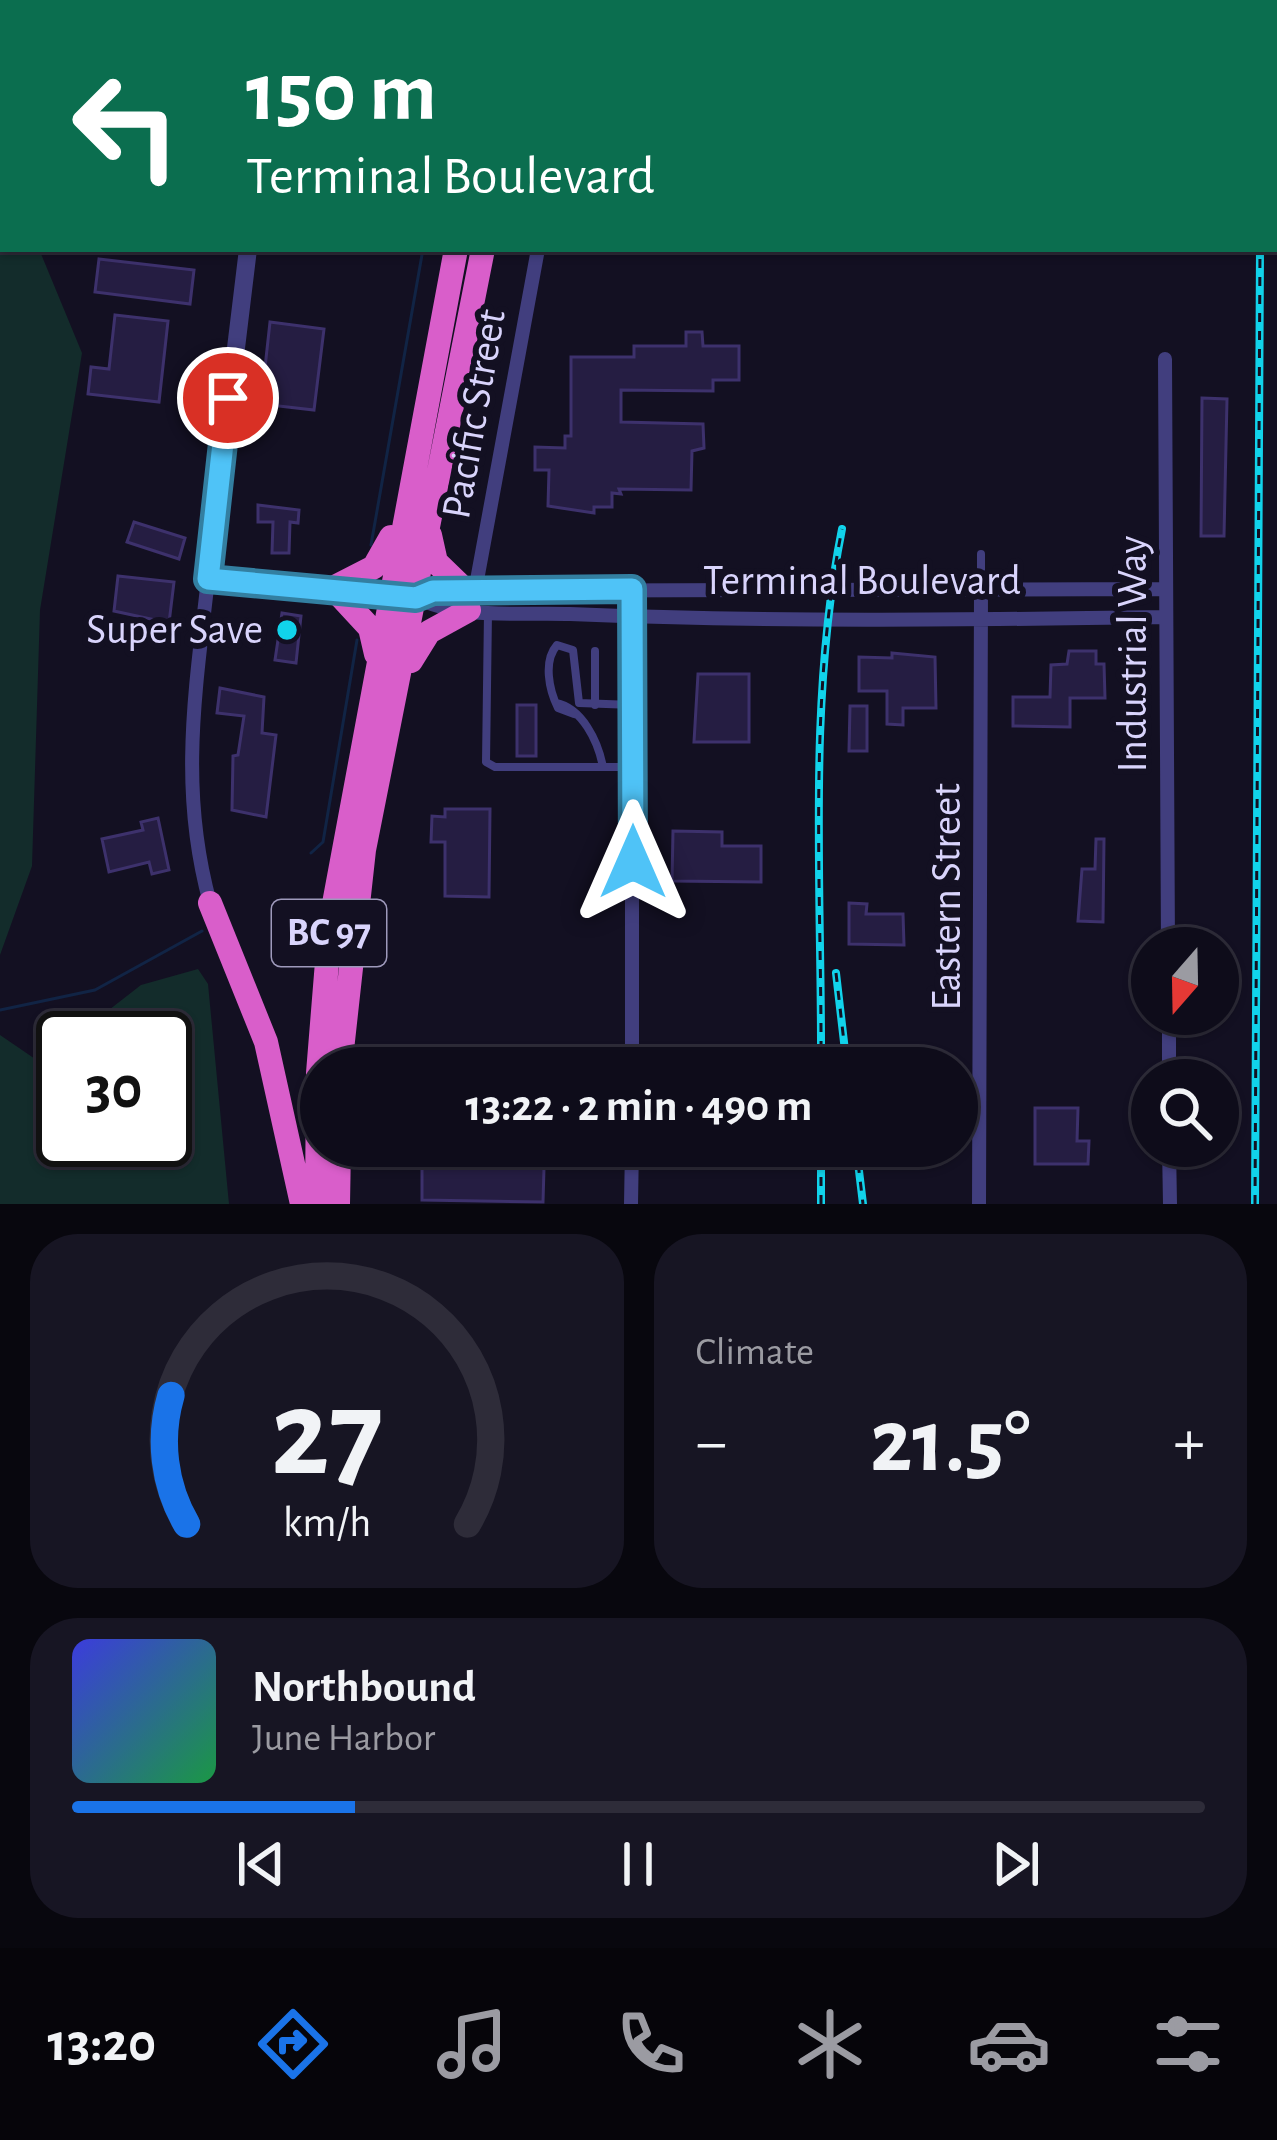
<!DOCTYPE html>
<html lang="en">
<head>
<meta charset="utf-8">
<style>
	:root { --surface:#0e0c1a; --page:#171523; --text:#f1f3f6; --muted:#9b9ba2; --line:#2e2c39; --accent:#1a73e8 }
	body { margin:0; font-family:"Alegreya Sans",sans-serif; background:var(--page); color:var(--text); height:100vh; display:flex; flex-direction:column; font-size:45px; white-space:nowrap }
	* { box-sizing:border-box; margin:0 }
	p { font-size:39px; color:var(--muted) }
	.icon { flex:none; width:66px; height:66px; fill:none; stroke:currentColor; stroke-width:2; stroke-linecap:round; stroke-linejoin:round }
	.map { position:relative; height:1204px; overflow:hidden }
	.drawer { display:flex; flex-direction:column; gap:30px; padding:30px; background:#08070e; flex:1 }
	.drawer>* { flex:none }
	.guide { position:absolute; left:0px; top:0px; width:1278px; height:252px; box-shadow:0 3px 9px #0004,0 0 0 3px var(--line); background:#0b6e4f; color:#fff; overflow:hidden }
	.needle { width:78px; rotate:200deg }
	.tools { position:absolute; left:1131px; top:927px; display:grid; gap:24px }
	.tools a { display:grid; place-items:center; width:108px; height:108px; border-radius:50%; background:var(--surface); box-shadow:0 3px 9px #0004,0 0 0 3px var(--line); font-size:60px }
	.speed { position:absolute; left:36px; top:1011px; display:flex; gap:24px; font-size:60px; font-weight:700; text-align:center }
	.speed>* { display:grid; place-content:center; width:156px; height:156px; border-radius:50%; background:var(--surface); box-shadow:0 3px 9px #0004,0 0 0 3px var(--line); line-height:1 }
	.speed .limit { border:6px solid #111; border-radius:18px; background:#fff; color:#111 }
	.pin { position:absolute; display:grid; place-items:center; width:102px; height:102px; color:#fff; margin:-51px; border:6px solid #fff; border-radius:50%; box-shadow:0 3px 12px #0007 }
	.me { position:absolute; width:132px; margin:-66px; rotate:0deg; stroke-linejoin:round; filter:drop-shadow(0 0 9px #0008) }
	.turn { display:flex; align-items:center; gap:42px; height:252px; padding:0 48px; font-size:54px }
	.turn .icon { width:156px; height:156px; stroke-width:2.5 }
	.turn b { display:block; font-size:84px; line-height:102px }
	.big { font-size:90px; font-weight:700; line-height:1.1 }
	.drawer .widget { flex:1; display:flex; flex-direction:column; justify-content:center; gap:18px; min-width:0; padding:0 42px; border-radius:48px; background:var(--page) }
	.drawer .dial { align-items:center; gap:0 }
	.dial svg { height:312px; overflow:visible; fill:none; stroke:var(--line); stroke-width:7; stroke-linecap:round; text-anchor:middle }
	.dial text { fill:var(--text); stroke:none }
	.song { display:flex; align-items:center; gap:36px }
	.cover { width:144px; height:144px; border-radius:18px; background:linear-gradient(135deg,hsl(240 70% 55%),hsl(140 70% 35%)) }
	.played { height:12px; border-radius:6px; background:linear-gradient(90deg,var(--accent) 25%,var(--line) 25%) }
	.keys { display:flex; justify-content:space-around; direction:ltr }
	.heat { display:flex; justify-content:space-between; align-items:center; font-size:66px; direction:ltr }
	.drawer .tiles { flex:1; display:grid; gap:30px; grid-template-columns:1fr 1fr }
	.widget:last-child { grid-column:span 2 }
	.trip { position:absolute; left:300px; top:1047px; width:678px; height:120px; border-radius:60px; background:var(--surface); box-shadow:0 3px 9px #0004,0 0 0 3px var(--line); font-weight:700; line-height:120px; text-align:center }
	.menu { display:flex; height:192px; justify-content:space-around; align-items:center; background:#06050a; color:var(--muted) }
	.menu .icon { width:84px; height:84px }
	.menu .on { color:var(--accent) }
	.menu b { font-size:54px; color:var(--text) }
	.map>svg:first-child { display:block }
	.green { fill:#132c2b }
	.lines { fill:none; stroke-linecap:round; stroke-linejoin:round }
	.stream { stroke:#112445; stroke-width:3 }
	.building { fill:#251d42; stroke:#3d316c; stroke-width:3 }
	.service { stroke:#413e7e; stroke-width:8 }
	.minor { stroke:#413e7e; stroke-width:14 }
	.tertiary { stroke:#413e7e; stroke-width:18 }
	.trunk { stroke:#d95eca; stroke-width:24 }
	.rail-casing { stroke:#11d3eb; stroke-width:8 }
	.rail { stroke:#131022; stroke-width:3; stroke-dasharray:9; stroke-linecap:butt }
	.route-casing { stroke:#337fa1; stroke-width:30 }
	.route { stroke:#4fc3f7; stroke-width:21 }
	.poi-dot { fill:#11d3eb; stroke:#131022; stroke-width:4.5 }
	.labels { text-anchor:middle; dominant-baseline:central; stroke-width:12; stroke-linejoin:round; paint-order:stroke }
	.shield { fill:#131022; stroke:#9e99bb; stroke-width:3 }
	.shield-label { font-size:39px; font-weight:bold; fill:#d9d4fc }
	.street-label { font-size:42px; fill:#d9d4fc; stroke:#131022 }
	.poi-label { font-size:42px; fill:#d9d4fc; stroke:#131022; text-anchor:end }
</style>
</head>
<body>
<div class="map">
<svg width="1277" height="1204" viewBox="0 0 1277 1204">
	<rect width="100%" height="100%" fill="#131022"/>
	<path class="green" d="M0,0h126l-123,3v246h36l43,104 -42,257 -8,256 -32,89z
		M198,969l10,15 21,220h-229v-169l41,28 22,-17v94h102v-102h-92l68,-53z"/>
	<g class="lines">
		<path class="stream" d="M475,3l1,-3
			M371,545l52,-296
			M311,853l12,-11 34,-202
			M0,1010l95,-20 107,-59"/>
	</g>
	<path class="building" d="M99,259l95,11 -4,34 -95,-12z
		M115,315l53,6 -9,81 -71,-8 3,-27 18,2z
		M270,322l54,7 -10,81 -53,-6z
		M686,332h16l1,14h36v34h-26v11l-92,-1v32l82,2 1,24 -12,3 -1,39 -72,-1 2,5 -9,-1v14h-18v6l-46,-7 1,-36h-14v-23l30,1v-12h6v-79h63v-11h52z
		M1202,398l25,1 -3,137h-23z
		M258,505l41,5 -1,13 -8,-1 -1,31h-17l1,-31h-15z
		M134,522l51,16 -6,21 -52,-17z
		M118,576l56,6 -5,41 -55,-12z
		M282,613l19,3 -5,47 -21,-3z
		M1069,651h27v13h8l1,34h-35v29l-57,-1v-29h37l1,-32 16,-1z
		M892,653l43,4 1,51h-33v17l-16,-1v-33h-28v-34l33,1z
		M698,674h51v68h-55z
		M220,688l44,9 -2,36 14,2 -10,82 -34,-7 1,-54 5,-1 6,-39 -27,-3z
		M517,705h19v51h-19z
		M850,706h17v45h-18z
		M445,809h45l-1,88 -44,-1v-54h-14l1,-26 13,1z
		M158,818l11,52 -17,4 -3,-12 -40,10 -7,-33 41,-9 -2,-8z
		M673,831l49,1v14h39v36l-89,-1z
		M1096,839h8l-1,83 -25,-1 4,-52h13z
		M849,903l18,1 -1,10h37l1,31 -55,-1z
		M1035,1108h43l-1,33h12l-1,23h-53z
		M422,1164l122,4 -1,34 -121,-2z"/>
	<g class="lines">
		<path class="service" d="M981,554v35
			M488,612l-2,150 9,5h137
			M595,651v54
			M556,703c26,5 42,38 47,64
			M574,714l-16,-6c-9,-18 -15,-47 -1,-63l16,5 6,53 54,2"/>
		<path class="minor" d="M583,3v-3
			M1165,359l3,589
			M208,579c-13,115 -29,211 2,324
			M475,591l63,-342
			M416,597c42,23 107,15 154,17 198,8 397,6 596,3
			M416,597l17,-6 732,-2
			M1169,1014v66
			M632,1068v-479
			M1169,1146l1,58
			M631,1204l1,-58
			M979,1204l2,-614"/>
		<path class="tertiary" d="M309,3l1,-3
			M248,249l-40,330 196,17"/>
		<path class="trunk" d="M505,3l1,-3
			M530,3l1,-3
			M430,535l6,27 30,29
			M376,654l-6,-26 -37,-40 41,-21 17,-30
			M411,661l18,-29 40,-22
			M210,903l56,139 36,162
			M340,1068l24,-218 119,-601
			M317,1204l1,-131 12,-148 126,-676
			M338,1204l1,-58"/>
		<g class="rail-casing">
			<path id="rail" d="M1261,3v-3
				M836,973l11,95
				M821,1068c1,-178 -14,-364 21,-539
				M856,1146l7,58
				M821,1204v-58
				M1255,1204l5,-955"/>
		</g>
		<use href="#rail" class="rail"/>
	</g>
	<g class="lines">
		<g class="route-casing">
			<path id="route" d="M228,398l-20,181 208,19 17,-7 199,-2 1,273"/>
		</g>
		<use href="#route" class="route"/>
	</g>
	<circle class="poi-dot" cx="287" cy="630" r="12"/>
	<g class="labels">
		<rect class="shield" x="272" y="900" width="114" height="66" rx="9"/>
		<g class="shield-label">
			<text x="329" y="933">BC 97</text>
		</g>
		<g class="street-label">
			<text transform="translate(474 414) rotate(-80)">Pacific Street</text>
			<text x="862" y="581">Terminal Boulevard</text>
			<text transform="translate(1133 654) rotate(-90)">Industrial Way</text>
			<text transform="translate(947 897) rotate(-90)">Eastern Street</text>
		</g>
		<g class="poi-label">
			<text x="263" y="630">Super Save</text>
		</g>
	</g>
</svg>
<div class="tools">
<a><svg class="needle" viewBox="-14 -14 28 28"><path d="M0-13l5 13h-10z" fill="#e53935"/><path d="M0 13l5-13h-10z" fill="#9b9ba2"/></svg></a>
<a><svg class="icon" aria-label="search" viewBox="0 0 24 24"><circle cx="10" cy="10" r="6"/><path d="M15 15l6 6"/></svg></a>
</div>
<div class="speed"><div class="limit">30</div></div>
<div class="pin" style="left:228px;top:398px;background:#d93025"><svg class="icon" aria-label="arrive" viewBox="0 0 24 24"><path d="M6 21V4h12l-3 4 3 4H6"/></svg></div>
<svg class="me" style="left:633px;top:862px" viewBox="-20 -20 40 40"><path d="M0-17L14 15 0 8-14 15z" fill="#4fc3f7" stroke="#fff" stroke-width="4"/></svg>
<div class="trip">13:22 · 2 min · 490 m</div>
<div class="guide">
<div class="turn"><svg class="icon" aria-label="left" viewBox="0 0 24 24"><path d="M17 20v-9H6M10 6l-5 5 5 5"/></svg><div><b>150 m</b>Terminal Boulevard</div></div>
</div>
</div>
<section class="drawer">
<div class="tiles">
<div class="widget dial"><svg viewBox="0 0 100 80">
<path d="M14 69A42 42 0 1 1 86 69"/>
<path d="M14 69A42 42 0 0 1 10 36" stroke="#1a73e8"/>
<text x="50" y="56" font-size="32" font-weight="700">27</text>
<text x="50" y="72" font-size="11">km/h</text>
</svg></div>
<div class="widget"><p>Climate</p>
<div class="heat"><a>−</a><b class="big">21.5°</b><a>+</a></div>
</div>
<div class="widget">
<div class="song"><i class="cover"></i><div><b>Northbound</b><p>June Harbor</p></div></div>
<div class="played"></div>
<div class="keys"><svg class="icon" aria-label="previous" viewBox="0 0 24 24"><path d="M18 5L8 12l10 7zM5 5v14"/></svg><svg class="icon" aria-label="pause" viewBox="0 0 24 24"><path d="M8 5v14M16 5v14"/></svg><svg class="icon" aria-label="next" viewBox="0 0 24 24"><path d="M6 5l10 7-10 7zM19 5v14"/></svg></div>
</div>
</div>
</section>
<nav class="menu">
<b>13:20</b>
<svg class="icon on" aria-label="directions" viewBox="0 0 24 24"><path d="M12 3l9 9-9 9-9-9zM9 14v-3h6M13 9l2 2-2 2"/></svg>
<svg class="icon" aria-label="music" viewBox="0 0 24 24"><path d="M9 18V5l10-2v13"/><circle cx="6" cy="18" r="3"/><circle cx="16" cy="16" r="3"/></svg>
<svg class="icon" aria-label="phone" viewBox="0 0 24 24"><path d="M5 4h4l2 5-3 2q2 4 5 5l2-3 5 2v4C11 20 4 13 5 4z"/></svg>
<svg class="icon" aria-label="climate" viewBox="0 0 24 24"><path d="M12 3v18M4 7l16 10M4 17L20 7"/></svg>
<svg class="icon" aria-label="car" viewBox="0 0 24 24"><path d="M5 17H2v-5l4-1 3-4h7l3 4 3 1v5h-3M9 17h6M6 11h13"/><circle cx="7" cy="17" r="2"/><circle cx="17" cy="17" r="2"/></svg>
<svg class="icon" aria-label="filters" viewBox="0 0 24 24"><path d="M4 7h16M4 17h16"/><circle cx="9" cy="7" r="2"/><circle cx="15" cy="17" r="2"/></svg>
</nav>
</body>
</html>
